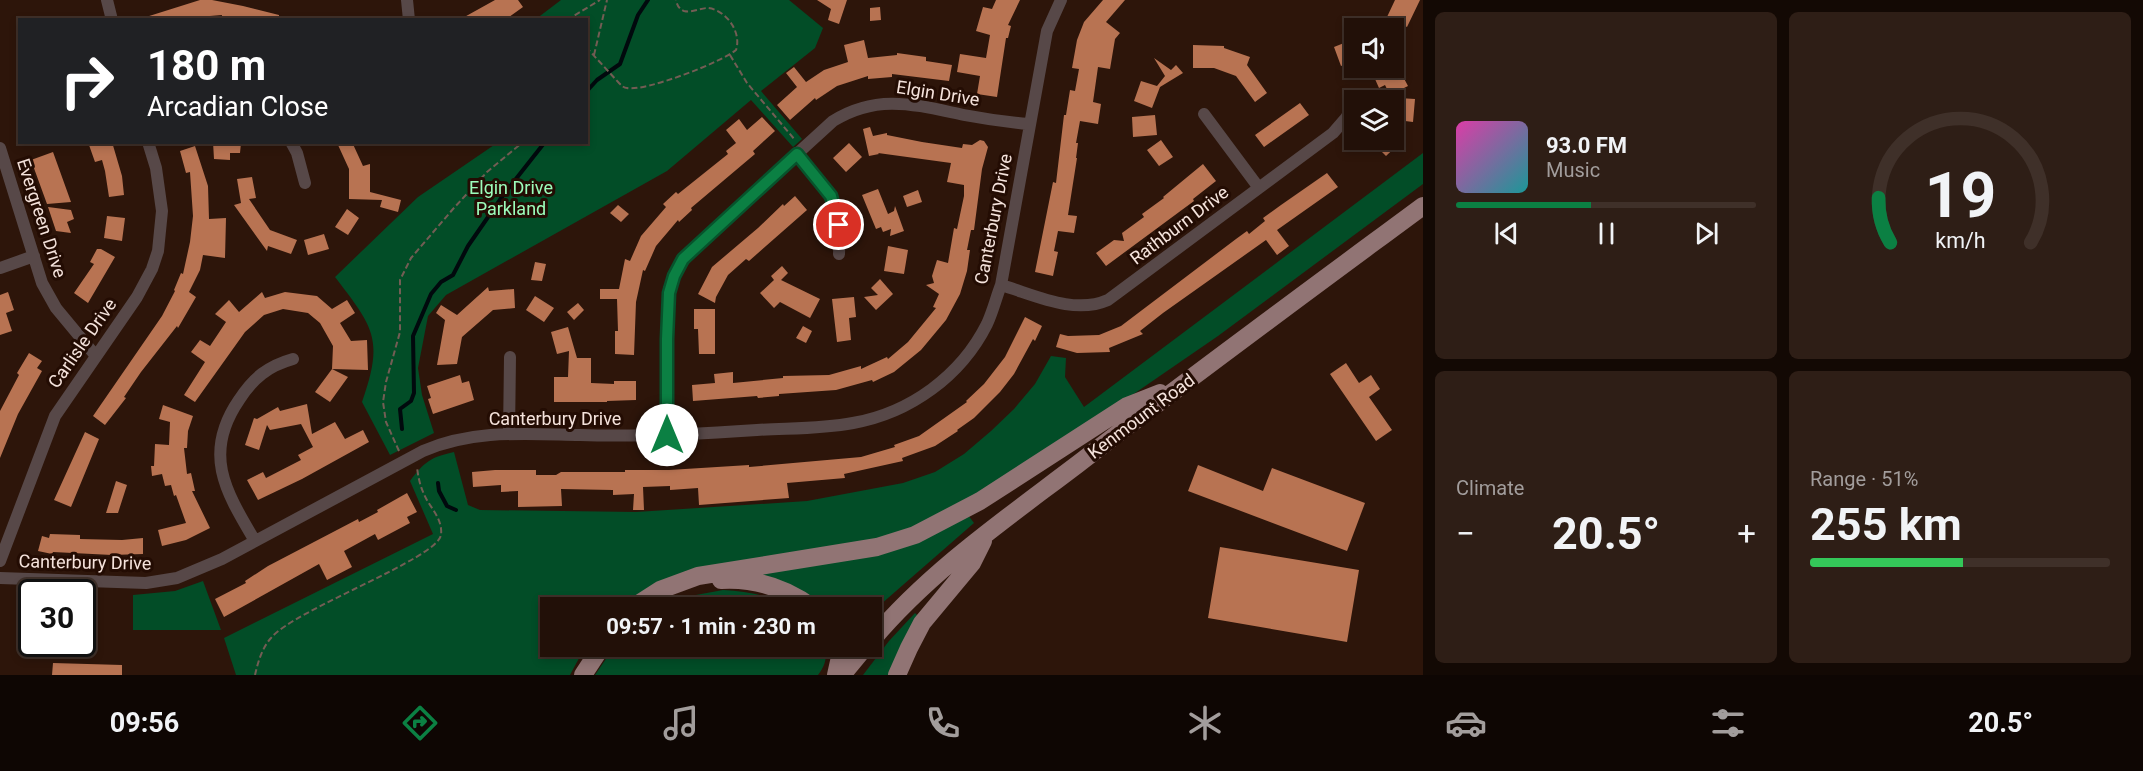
<!DOCTYPE html>
<html lang="en">
<head>
<meta charset="utf-8">
<style>
	:root { --surface:#221008; --page:#2e1e16; --text:#f1f3f6; --muted:#a29d9c; --line:#3f3029; --accent:#0b8043 }
	body { margin:0; font-family:Roboto,sans-serif; background:var(--page); color:var(--text); height:100vh; display:flex; flex-direction:column; font-size:22px; white-space:nowrap }
	* { box-sizing:border-box; margin:0 }
	p { font-size:20px; color:var(--muted) }
	.icon { flex:none; width:33px; height:33px; fill:none; stroke:currentColor; stroke-width:2; stroke-linecap:round; stroke-linejoin:round }
	.map { position:relative; flex:1; overflow:hidden }
	.side { display:flex; flex-direction:column; gap:12px; padding:12px; background:#130904; width:720px }
	.side>* { flex:none }
	.guide { position:absolute; left:18px; top:18px; width:570px; height:126px; border-radius:0px; box-shadow:0 3px 9px #0003,0 0 0 2px var(--line); background:#202124; color:#fff; overflow:hidden }
	.tools { position:absolute; left:1344px; top:18px; display:grid; gap:12px }
	.tools a { display:grid; place-items:center; width:60px; height:60px; border-radius:0px; background:var(--surface); box-shadow:0 3px 9px #0003,0 0 0 2px var(--line); font-size:30px }
	.speed { position:absolute; left:18px; top:579px; display:flex; gap:12px; font-size:30px; font-weight:700; text-align:center }
	.speed>* { display:grid; place-content:center; width:78px; height:78px; border-radius:50%; background:var(--surface); box-shadow:0 3px 9px #0003,0 0 0 2px var(--line); line-height:1 }
	.speed .limit { border:3px solid #111; border-radius:9px; background:#fff; color:#111 }
	.pin { position:absolute; display:grid; place-items:center; width:51px; height:51px; color:#fff; margin:-26px; border:3px solid #fff; border-radius:50%; box-shadow:0 2px 6px #0007 }
	.me { position:absolute; width:66px; margin:-33px; rotate:0deg; stroke-linejoin:round; filter:drop-shadow(0 0 4px #0008) }
	.turn { display:flex; align-items:center; gap:21px; height:126px; padding:0 30px; font-size:27px }
	.turn .icon { width:78px; height:78px; stroke-width:2.5 }
	.turn b { display:block; font-size:42px; line-height:51px }
	.big { font-size:45px; font-weight:700; line-height:1.1 }
	.side .card { flex:1; display:flex; flex-direction:column; justify-content:center; gap:9px; min-width:0; padding:0 21px; border-radius:9px; background:var(--page) }
	.side .dial { align-items:center; gap:0 }
	.dial svg { height:156px; overflow:visible; fill:none; stroke:var(--line); stroke-width:7; stroke-linecap:round; text-anchor:middle }
	.dial text { fill:var(--text); stroke:none }
	.song { display:flex; align-items:center; gap:18px }
	.cover { width:72px; height:72px; border-radius:9px; background:linear-gradient(135deg,hsl(320 70% 55%),hsl(180 70% 35%)) }
	.played { height:6px; border-radius:3px; background:linear-gradient(90deg,var(--accent) 45%,var(--line) 45%) }
	.keys { display:flex; justify-content:space-around; direction:ltr }
	.heat { display:flex; justify-content:space-between; align-items:center; font-size:33px; direction:ltr }
	.charge { height:9px; border-radius:4px; background:linear-gradient(90deg,#34c759 51%,var(--line) 0) }
	.side .tiles { flex:1; display:grid; gap:12px; grid-template-columns:repeat(2,1fr) }
	.trip { position:absolute; left:540px; top:597px; width:342px; height:60px; border-radius:0px; background:var(--surface); box-shadow:0 3px 9px #0003,0 0 0 2px var(--line); font-weight:700; line-height:60px; text-align:center }
	.tab-bar { display:flex; height:96px; justify-content:space-around; align-items:center; background:#0e0603; color:var(--muted) }
	.tab-bar .icon { width:42px; height:42px }
	.tab-bar .on { color:var(--accent) }
	.tab-bar b { font-size:27px; color:var(--text) }
	main { display:flex; flex:1; min-height:0 }
	.map>svg:first-child { display:block }
	.green { fill:#024d27 }
	.lines { fill:none; stroke-linecap:round; stroke-linejoin:round }
	.stream { stroke:#01090d; stroke-width:4 }
	.building { fill:#b87352 }
	.path { stroke:#735d54; stroke-width:2; stroke-dasharray:6 3; stroke-linecap:butt }
	.minor { stroke:#574848; stroke-width:12 }
	.primary { stroke:#917474; stroke-width:18 }
	.route-casing { stroke:#07532c; stroke-width:15 }
	.route { stroke:#0b8043; stroke-width:10 }
	.labels { text-anchor:middle; dominant-baseline:central; stroke-width:6; stroke-linejoin:round; paint-order:stroke }
	.street-label { font-size:18px; fill:#f5e3dc; stroke:#230c03 }
	.park-label { font-size:18px; fill:#9bfcba; stroke:#230c03 }
</style>
</head>
<body>
<main>
<div class="map">
<svg width="1423" height="675" viewBox="0 0 1423 675">
	<rect width="100%" height="100%" fill="#2d150a"/>
	<path class="green" d="M561,0h228l34,28 -8,20 -54,43 41,48 -9,8 -42,-47 -84,71 -221,124 -18,21 -10,52 4,27 12,38 -44,22 -28,-53c22,-63 12,-74 -27,-125l83,-80 79,-54 89,-1v-122l-50,-1z
		M1423,153v31l-205,152 -192,132 -115,63 -272,63 -18,13 -71,1v38l35,1 -15,28h-334l-12,-37 209,-104 -23,-53c14,-19 21,-24 44,-29l14,53 12,5 156,2 171,-11 96,-18 32,-11 29,-18 27,-23 23,-22 21,-25 16,-28 15,2 -1,19 19,30z
		M968,515l6,8 -102,89v-4l-51,-1 -72,-32z
		M203,581l18,49h-88v-35l42,-4z
		M723,590c26,1 49,7 72,17h-135l25,-10z
		M915,613l8,8 -25,54h-35l26,-34z
		M614,647l212,-1c1,12 -1,20 -8,29h-223z"/>
	<g class="lines">
		<path class="stream" d="M586,92l11,-12 23,-16 18,-49 10,-15
			M402,429l-2,-20 11,-8 3,-8 -1,-57 18,-42 10,-12 12,-7 15,-29 36,-52 41,-52
			M438,483l1,8 8,15 9,4"/>
	</g>
	<path class="building" d="M200,0h12l31,6 36,9v5h-58l1,-5 -36,3 1,2h-41v-3z
		M495,0h23l5,7 -18,13h-46z
		M817,0h30l-8,24 -11,-4 3,-11z
		M996,0h24l-12,25 3,1 -3,12h-2l-9,59 -20,-3 3,-18 -23,-4 3,-18 26,4 4,-23 -14,-4 7,-24 9,2z
		M1103,0h22l-19,22 14,11 -5,6 -5,30 -12,-2 -5,35 8,2 -3,20 -18,-3 -4,22h2l-2,15h1l-9,57 9,1 -3,17 -16,-2 -4,20 4,1 -5,24 -18,-4 18,-90 3,1 8,-68h2l4,-25 5,1 4,-22 -7,-1 5,-28 7,-18z
		M1395,0h25l-13,27 -20,-10z
		M880,7l1,13 -11,1v-13z
		M1354,39v22l-13,5 -7,-19z
		M864,40l4,18 29,-3v-2l29,4v4l26,4 -3,16 -57,-7v3l-24,2v-3l-31,10 -21,14 -1,-2 -25,22 -13,-15 20,-18 -11,-14 8,-6 12,15 18,-12 24,-8 -4,-17z
		M1193,45l31,1v2l26,9 -3,8 20,28 -12,9 -19,-26 -22,-8h-21z
		M1154,58l17,12 5,-5 7,8 -23,14 -8,21 -18,-7 7,-20 16,5 8,-10z
		M1398,67l10,19 -18,9 -5,-10 -6,3 -4,-9z
		M1399,98l16,1 -2,23 -16,-2z
		M1300,103l9,12 -45,32 -9,-12z
		M1155,115l2,20 -24,2 -1,-20z
		M762,117l13,14 -22,20 2,3 -64,54 1,2 -13,12 -1,-2 -22,26 -11,25 -2,-1 -7,32 -2,53 -19,-1v-23h3l-1,-32h-17v-10h19l6,-30 5,2 11,-25 25,-29 -3,-3 13,-12 2,2 50,-40 -2,-3 10,-8 -10,-13 13,-11 8,11z
		M870,127l3,9 14,-3v2l35,7 40,6 1,-4 9,1 8,-5 4,1 4,6 -6,22 -8,61h-3l-4,20h3l-3,21 -7,23 -14,26 -25,30 -27,22 -21,10 -1,-2 -36,10 -57,4v2l-21,2 -1,-2 -64,5 -1,-16 23,-2 -1,-9 19,-2v11l50,-5v-2l46,-1 32,-9v3l26,-12 1,2 20,-17 28,-34 -3,-1 6,-13 -13,-9 8,-2 -2,-7 5,-16 11,3 6,-35 3,1 7,-33v-11l-17,-3 4,-19 -73,-10 1,1 -10,2 -6,-27z
		M1161,140l12,17 -14,9 -12,-16z
		M1370,140h33l-17,16z
		M96,142h16l10,34 2,19 -15,2 -4,-26 -3,-11 -7,2 -6,-17z
		M213,142l28,1 -1,10h-10v7l-16,-1z
		M344,142h8l11,24 7,-2v28l31,8 -3,12 -18,-5 2,-7 -33,-1v-30l-11,-24z
		M849,143l13,14 -16,15 -13,-14z
		M195,146l13,40 1,33 17,-1 -1,40 -22,-3 -3,15 -11,22 7,5 -18,31 -1,-2 -36,46 -17,25 2,1 -21,27 -12,-9 69,-100 13,-25 -1,-1 7,-17 2,1 7,-32 3,-26 -3,-44 -4,1 -6,-22z
		M53,152l18,50 -24,2 -16,-44z
		M1203,164l13,17 -23,18 1,2 -88,65 -10,-13 18,-13 10,1 -2,-8 22,-16 -2,-3 22,-16 -1,-1z
		M1327,173l11,14 -61,43 12,16 -12,9 -11,-15 -103,73 -23,18 3,3 -34,14 1,4 -33,1 -21,-6 4,-13 8,2 31,-1 22,-9 115,-87 11,-8 2,3 16,-13 -2,-3 18,-13z
		M252,177l4,21 -7,1 21,31 27,10 -6,14 -23,-8 -1,5 -33,-46 7,-2 -4,-24z
		M878,189l10,25 6,-3 1,-5 9,25 -14,5 1,-7 -8,3 -2,-5 -5,2 -14,-34z
		M918,190l4,12 -15,5 -4,-11z
		M795,196l12,14 -58,51 -3,-2 -18,16 -12,22 -1,6 -17,-9 14,-27 46,-39 25,-24 1,2z
		M618,205l11,9 -8,8 -11,-9z
		M48,207l23,3 3,9 -7,3 4,11 -15,-2z
		M347,209l12,9 -11,17 -13,-8z
		M107,216l18,2 -3,23 -18,-3z
		M324,234l5,15 -21,6 -4,-15z
		M888,246l20,4 -4,24 -20,-3z
		M97,249h4l14,8 -27,46 -14,-10 20,-29 -4,-2z
		M535,262l11,2 -4,17 -11,-1z
		M782,266l6,7 -7,7 39,19 -10,19 -30,-16 -6,6 -14,-15 14,-13 -3,-4z
		M880,279l13,15 -17,16 -12,-13 14,-2 -7,-7z
		M488,287l1,4 25,-2 1,19 -22,2 -31,27 -5,27 -20,1 8,-45 -9,-7 5,-8 16,10z
		M8,292l6,18 -8,3 6,18 -12,4v-40z
		M262,292l3,6 20,-6 32,4 15,13 15,-9 8,13 -15,10 11,18 16,-1 1,30 -36,-1 1,-23 -13,-23 -12,-10 -25,-4 -19,6 -19,17 -50,70 -11,-7 21,-33 -14,-10 9,-12 10,6 16,-24 -11,-8 14,-14 10,12z
		M535,296l19,12 -10,14 -18,-12z
		M854,297l2,20 -7,1 2,22 -14,2 -5,-43z
		M578,303l6,7 -10,10 -7,-8z
		M694,309h21v45h-16l-1,-25h-4z
		M1025,317l17,9 -7,15 -2,-2 -19,35 -14,18 -26,26 -17,12 1,1 -23,15 -33,12 1,3 -59,13 1,4 -58,5 2,15 -90,7 -1,-17 -28,2v-4l-27,1 1,23h-11l1,-16 -21,1v-5l-52,-1 1,17 -44,1v-16l-17,1v-7l-28,2 -1,-15 23,-2h41v5h20l5,-3h64v-2h44l80,-5v2l112,-10 34,-10 -1,-2 25,-9 48,-34 -1,-1 18,-17 21,-27z
		M803,326l9,5 -6,12 -10,-5z
		M568,327l9,31h14v25l23,1v-3h22v19l-29,1v1h-53v-25h14l1,-26 -12,3 -6,-22z
		M29,353l13,8 -5,7 5,3 -24,43 -18,44v-47l19,-36 -2,-2z
		M1346,363l13,20 12,-8 9,14 -11,8 23,33 -16,11 -46,-67z
		M332,369l16,8 -18,25 -15,-10z
		M460,375l2,8 7,-2 5,19 -41,14 -5,-15 3,-1 -4,-12z
		M307,404l5,30 23,-12 10,17 18,-9 6,12 -67,37 -44,21 -11,-20 16,-8 3,6 35,-18 -3,-5 15,-8 -12,-23 -31,6 -3,-5 -8,25 -14,-5 9,-27 3,1 21,-12 2,4z
		M163,405l30,11 -5,15 -1,17h-3l3,26 4,-1 4,18h-3l18,37 -24,12 -24,6 -4,-16 28,-7 -10,-28 -2,1 -3,-11 -6,1 -3,-12 -10,2 -1,-10h3l1,-22 14,1 1,-23 -11,-3z
		M85,432l14,7 -28,68 -17,-7z
		M1198,465l65,26 9,-23 93,35 -18,48 -159,-60z
		M116,481l11,4 -9,28h-12z
		M407,493l10,19 -10,5 3,6 -32,17 -3,-6 -31,17 8,16 -25,13 -8,-16 -95,53 -9,-18 31,-16 -1,-2 23,-15 90,-47 1,3 19,-10 -1,-2z
		M50,534l30,1v4l42,1 21,-2v16l-31,1 -59,-3 -1,2 -14,-3 4,-15 7,2z
		M1220,547l139,23 -12,72 -139,-24z
		M53,663l69,2v10h-70z"/>
	<g class="lines">
		<path class="path" d="M567,20l33,-20
			M586,47l33,36c3,3 5,5 8,5 18,4 95,-26 109,-38 6,-18 -10,-40 -28,-42 -8,0 -16,5 -24,3 -5,-2 -7,-6 -8,-11
			M594,55l13,-55
			M730,55l17,28 48,57
			M399,451l-13,-29 -3,-20 3,-20 14,-50v-52l11,-22 42,-49 34,-37 36,-30
			M255,675c3,-13 7,-27 16,-37 24,-29 166,-79 170,-103 2,-17 -12,-28 -17,-41 -4,-8 -6,-18 -7,-27"/>
		<path class="minor" d="M107,0l5,20
			M407,0l2,20
			M1204,114l55,74
			M291,142l6,11 8,30
			M0,148l42,135 14,25 39,47
			M797,154c32,39 45,47 42,100
			M0,268l34,-12
			M1001,285c34,10 73,30 107,15l225,-167 13,-15 8,-13
			M509,434l1,-77
			M667,435v-96l2,-50 9,-22 18,-21 137,-125c45,-28 83,-16 131,-6 21,4 43,7 65,9
			M255,541c-29,-49 -53,-87 -16,-141 14,-22 29,-34 54,-41
			M0,561l55,-145 82,-119 15,-28 6,-18 4,-40 -6,-43 -8,-26
			M0,578l146,5 31,-5 45,-19 201,-108c51,-22 103,-17 157,-16 59,2 118,-1 177,-5 32,-2 64,-1 96,-7 57,-10 108,-47 134,-99 6,-13 9,-26 14,-39l46,-254 14,-31"/>
		<path class="primary" d="M721,580c34,-2 65,8 92,28
			M632,608l28,-18 38,-14 179,-29 38,-12 65,-34 147,-95 33,-13
			M872,640c58,-69 135,-122 206,-176 114,-88 230,-173 345,-258
			M583,675l19,-29
			M836,675l4,-18 -1,-11
			M842,675l24,-29
			M897,675l12,-27 13,-25 50,-60 11,-22"/>
	</g>
	<g class="lines">
		<g class="route-casing">
			<path id="route" d="M667,435v-96l2,-46 5,-17 9,-17 114,-105 34,42 8,29"/>
		</g>
		<use href="#route" class="route"/>
	</g>
	<g class="labels">
		<g class="street-label">
			<text transform="translate(938 93) rotate(9)">Elgin Drive</text>
			<text transform="translate(42 218) rotate(72)">Evergreen Drive</text>
			<text transform="translate(993 219) rotate(-79)">Canterbury Drive</text>
			<text transform="translate(1179 225) rotate(-37)">Rathburn Drive</text>
			<text transform="translate(82 343) rotate(-55)">Carlisle Drive</text>
			<text transform="translate(1141 416) rotate(-37)">Kenmount Road</text>
			<text x="555" y="418">Canterbury Drive</text>
			<text transform="translate(85 562) rotate(1)">Canterbury Drive</text>
		</g>
		<g class="park-label">
			<text x="511" y="187">Elgin Drive<tspan x="511" dy="21">Parkland</tspan></text>
		</g>
	</g>
</svg>
<div class="tools">
<a><svg class="icon" aria-label="sound" viewBox="0 0 24 24"><path d="M4 9h4l5-4v14l-5-4H4zM17 9q2 3 0 6"/></svg></a>
<a><svg class="icon" aria-label="layers" viewBox="0 0 24 24"><path d="M12 4l9 5-9 5-9-5zM3 14l9 5 9-5"/></svg></a>
</div>
<div class="speed"><div class="limit">30</div></div>
<div class="pin" style="left:839px;top:225px;background:#d93025"><svg class="icon" aria-label="arrive" viewBox="0 0 24 24"><path d="M6 21V4h12l-3 4 3 4H6"/></svg></div>
<svg class="me" style="left:667px;top:435px" viewBox="-20 -20 40 40"><circle r="19" fill="#fff"/><path d="M0-13L10 11 0 6-10 11z" fill="#0b8043"/></svg>
<div class="trip">09:57 · 1 min · 230 m</div>
<div class="guide">
<div class="turn"><svg class="icon" aria-label="right" viewBox="0 0 24 24"><path d="M7 20v-9h11M14 6l5 5-5 5"/></svg><div><b>180 m</b>Arcadian Close</div></div>
</div>
</div>
<section class="side">
<div class="tiles">
<div class="card">
<div class="song"><i class="cover"></i><div><b>93.0 FM</b><p>Music</p></div></div>
<div class="played"></div>
<div class="keys"><svg class="icon" aria-label="previous" viewBox="0 0 24 24"><path d="M18 5L8 12l10 7zM5 5v14"/></svg><svg class="icon" aria-label="pause" viewBox="0 0 24 24"><path d="M8 5v14M16 5v14"/></svg><svg class="icon" aria-label="next" viewBox="0 0 24 24"><path d="M6 5l10 7-10 7zM19 5v14"/></svg></div>
</div>
<div class="card dial"><svg viewBox="0 0 100 80">
<path d="M14 69A42 42 0 1 1 86 69"/>
<path d="M14 69A42 42 0 0 1 8 46" stroke="#0b8043"/>
<text x="50" y="56" font-size="32" font-weight="700">19</text>
<text x="50" y="72" font-size="11">km/h</text>
</svg></div>
<div class="card"><p>Climate</p>
<div class="heat"><a>−</a><b class="big">20.5°</b><a>+</a></div>
</div>
<div class="card"><p>Range · 51%</p><b class="big">255 km</b><div class="charge"></div></div>
</div>
</section>
</main>
<nav class="tab-bar">
<b>09:56</b>
<svg class="icon on" aria-label="directions" viewBox="0 0 24 24"><path d="M12 3l9 9-9 9-9-9zM9 14v-3h6M13 9l2 2-2 2"/></svg>
<svg class="icon" aria-label="music" viewBox="0 0 24 24"><path d="M9 18V5l10-2v13"/><circle cx="6" cy="18" r="3"/><circle cx="16" cy="16" r="3"/></svg>
<svg class="icon" aria-label="phone" viewBox="0 0 24 24"><path d="M5 4h4l2 5-3 2q2 4 5 5l2-3 5 2v4C11 20 4 13 5 4z"/></svg>
<svg class="icon" aria-label="climate" viewBox="0 0 24 24"><path d="M12 3v18M4 7l16 10M4 17L20 7"/></svg>
<svg class="icon" aria-label="car" viewBox="0 0 24 24"><path d="M5 17H2v-5l4-1 3-4h7l3 4 3 1v5h-3M9 17h6M6 11h13"/><circle cx="7" cy="17" r="2"/><circle cx="17" cy="17" r="2"/></svg>
<svg class="icon" aria-label="filters" viewBox="0 0 24 24"><path d="M4 7h16M4 17h16"/><circle cx="9" cy="7" r="2"/><circle cx="15" cy="17" r="2"/></svg>
<b>20.5°</b>
</nav>
</body>
</html>
